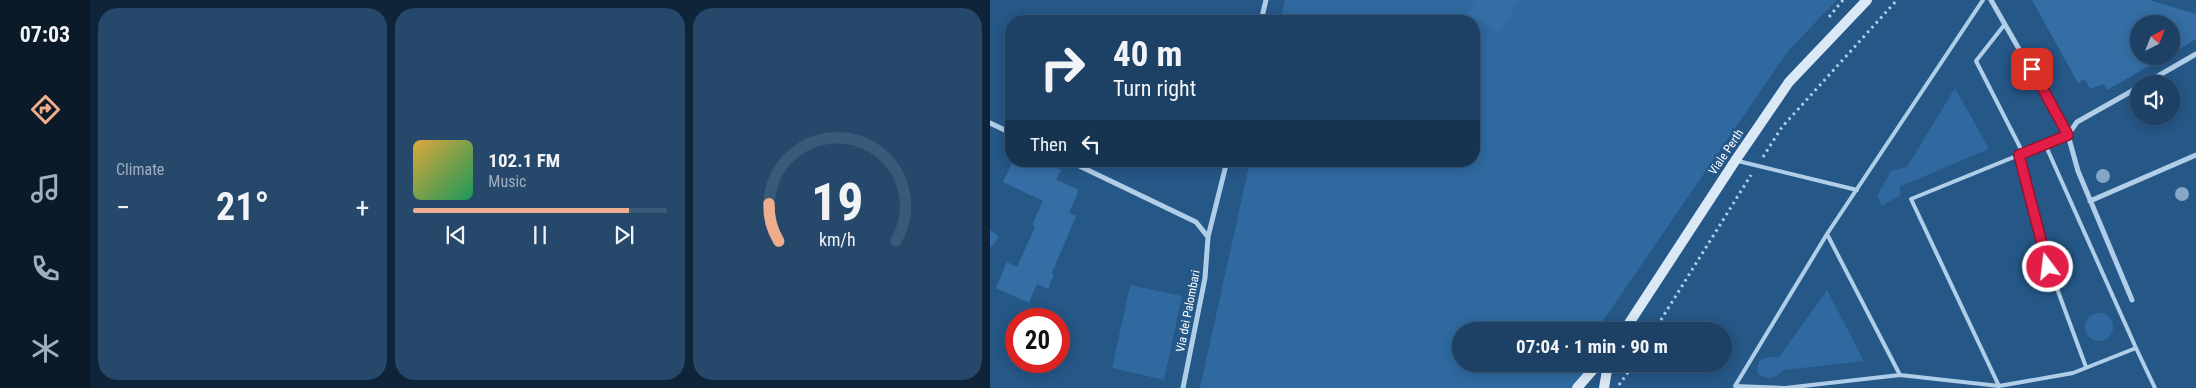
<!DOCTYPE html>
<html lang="en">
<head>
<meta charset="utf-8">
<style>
	:root { --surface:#1c4165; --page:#25486b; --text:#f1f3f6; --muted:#a0afbf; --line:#3a5a79; --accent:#eead8d }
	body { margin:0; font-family:"Roboto Condensed",sans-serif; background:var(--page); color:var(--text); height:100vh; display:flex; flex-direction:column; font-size:19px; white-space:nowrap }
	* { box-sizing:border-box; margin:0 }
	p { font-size:16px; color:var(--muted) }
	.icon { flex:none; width:28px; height:28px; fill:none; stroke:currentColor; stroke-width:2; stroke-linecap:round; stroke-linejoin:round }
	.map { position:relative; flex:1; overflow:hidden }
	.side { display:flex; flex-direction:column; gap:8px; padding:8px; background:#0f2438; width:900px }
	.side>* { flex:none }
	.hud { position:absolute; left:15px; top:15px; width:475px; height:152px; border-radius:20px; box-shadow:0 2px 12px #0003,0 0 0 1px var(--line); background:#1c4165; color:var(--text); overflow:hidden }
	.needle { width:32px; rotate:42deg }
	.tools { position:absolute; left:1140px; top:15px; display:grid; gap:10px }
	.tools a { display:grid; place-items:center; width:50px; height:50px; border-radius:50%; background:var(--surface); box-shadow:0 2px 12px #0003,0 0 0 1px var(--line); font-size:25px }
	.speed { position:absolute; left:15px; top:308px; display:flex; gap:10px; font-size:25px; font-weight:700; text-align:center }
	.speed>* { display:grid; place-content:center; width:65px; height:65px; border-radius:50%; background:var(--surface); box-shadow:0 2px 12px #0003,0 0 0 1px var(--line); line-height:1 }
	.speed .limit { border:8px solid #d22; background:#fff; color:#111 }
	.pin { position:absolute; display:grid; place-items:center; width:42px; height:42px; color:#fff; margin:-21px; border-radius:10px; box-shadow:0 2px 8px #0006 }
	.me { position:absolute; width:55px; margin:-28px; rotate:345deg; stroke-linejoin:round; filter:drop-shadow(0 0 4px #0008) }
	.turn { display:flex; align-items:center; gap:18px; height:105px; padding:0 25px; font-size:22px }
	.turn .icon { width:65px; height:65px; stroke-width:2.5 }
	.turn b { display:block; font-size:35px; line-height:42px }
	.then { display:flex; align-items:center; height:48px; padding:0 25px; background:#0003; gap:10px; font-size:19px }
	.big { font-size:38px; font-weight:700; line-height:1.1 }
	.side .widget { flex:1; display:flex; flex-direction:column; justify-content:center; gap:8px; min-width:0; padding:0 18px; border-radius:20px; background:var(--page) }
	.side .dial { align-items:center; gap:0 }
	.dial svg { height:130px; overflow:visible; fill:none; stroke:var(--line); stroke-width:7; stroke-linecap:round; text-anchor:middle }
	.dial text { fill:var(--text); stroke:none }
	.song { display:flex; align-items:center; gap:15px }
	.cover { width:60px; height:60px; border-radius:8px; background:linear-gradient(135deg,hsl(40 70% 55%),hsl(150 70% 35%)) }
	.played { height:5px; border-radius:2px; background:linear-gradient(90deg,var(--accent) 85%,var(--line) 85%) }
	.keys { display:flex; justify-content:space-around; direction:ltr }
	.heat { display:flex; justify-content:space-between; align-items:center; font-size:28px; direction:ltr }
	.side .tiles { flex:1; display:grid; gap:8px; grid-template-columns:repeat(3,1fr) }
	.trip { position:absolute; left:462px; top:322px; width:280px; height:50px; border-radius:25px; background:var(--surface); box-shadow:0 2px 12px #0003,0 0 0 1px var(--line); font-weight:700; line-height:50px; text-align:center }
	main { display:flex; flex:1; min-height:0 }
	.menu { display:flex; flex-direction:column; width:90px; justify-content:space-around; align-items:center; background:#0b1a28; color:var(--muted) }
	.menu .icon { width:35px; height:35px }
	.menu .on { color:var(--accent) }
	.menu b { font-size:22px; color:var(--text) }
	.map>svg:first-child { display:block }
	.green { fill:#2f699f }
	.building { fill:#356ea4 }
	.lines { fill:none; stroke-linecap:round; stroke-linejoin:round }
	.path { stroke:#b1cee9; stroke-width:3; stroke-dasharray:2.5 4; stroke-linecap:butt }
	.lane { stroke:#b1cee9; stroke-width:4 }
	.street { stroke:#b1cee9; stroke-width:5 }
	.secondary { stroke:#dbe9f7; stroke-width:10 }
	.tree { fill:#86a6c5 }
	.route-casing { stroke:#92132f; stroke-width:12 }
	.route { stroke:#e11d48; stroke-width:9 }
	.labels { text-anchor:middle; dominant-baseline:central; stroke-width:5; stroke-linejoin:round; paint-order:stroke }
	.street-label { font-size:12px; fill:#fff; stroke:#255787 }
</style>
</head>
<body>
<main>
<nav class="menu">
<b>07:03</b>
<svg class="icon on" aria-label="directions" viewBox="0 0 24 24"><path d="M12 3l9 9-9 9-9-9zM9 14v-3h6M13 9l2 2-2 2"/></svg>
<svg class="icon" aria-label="music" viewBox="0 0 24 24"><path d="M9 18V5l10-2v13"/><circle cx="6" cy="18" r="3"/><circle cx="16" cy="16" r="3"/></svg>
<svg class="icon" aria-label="phone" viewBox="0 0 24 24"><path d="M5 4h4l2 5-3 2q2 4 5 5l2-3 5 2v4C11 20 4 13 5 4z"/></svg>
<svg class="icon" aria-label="climate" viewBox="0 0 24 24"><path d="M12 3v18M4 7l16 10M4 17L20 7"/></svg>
</nav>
<section class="side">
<div class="tiles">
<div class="widget"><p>Climate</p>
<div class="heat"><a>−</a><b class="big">21°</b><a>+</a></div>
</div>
<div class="widget">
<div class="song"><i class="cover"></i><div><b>102.1 FM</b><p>Music</p></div></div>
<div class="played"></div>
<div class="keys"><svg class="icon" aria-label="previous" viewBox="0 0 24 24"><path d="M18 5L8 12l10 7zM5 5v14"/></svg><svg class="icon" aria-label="pause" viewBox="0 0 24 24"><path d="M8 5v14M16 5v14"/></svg><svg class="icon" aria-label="next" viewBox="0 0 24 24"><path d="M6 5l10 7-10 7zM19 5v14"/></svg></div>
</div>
<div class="widget dial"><svg viewBox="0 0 100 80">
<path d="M14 69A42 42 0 1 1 86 69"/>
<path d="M14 69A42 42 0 0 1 8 46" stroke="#eead8d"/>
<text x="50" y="56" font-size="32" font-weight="700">19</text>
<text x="50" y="72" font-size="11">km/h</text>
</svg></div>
</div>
</section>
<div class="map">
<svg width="1206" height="388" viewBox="0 0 1206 388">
	<rect width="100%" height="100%" fill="#255787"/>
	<path class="green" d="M295,0h552l-49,51 -192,280h-135v33h129l-2,11 -11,13h-377l50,-227h224v-140h-194z
		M965,88l34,61 -90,38 2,8 -19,11 -5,-10 14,-25 16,-4z
		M140,285l52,11 -18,84 -52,-12z
		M837,290l37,71 -80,9c-8,8 -15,10 -26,4l-1,-7 2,-6 9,-4h11z
		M1095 327a14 14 0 1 1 28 0a14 14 0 1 1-28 0Z"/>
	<path class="building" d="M486,0h44l-21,33 -31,-19z
		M1042,0h117l47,14v25l-25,15v-30h-32v32h27l-59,34 -3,-6 -14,5 -5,-10 -7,4z
		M23,161h30l18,9 -5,10 23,10 -10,23 7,3 -24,57 2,1 -6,15 -11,-5 -8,19 -33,-15 11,-26 10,5 18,-40 -3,-2 11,-24 -40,-19z
		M0,230l9,7 -9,11z"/>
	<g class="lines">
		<path class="path" d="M839,17l14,-17
			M773,157l19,-30 115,-127
			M616,331l4,-6
			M664,331l97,-156
			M629,385l15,-21"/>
		<path class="lane" d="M1015,24l-29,37 47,92
			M1029,155l30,112 37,100
			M748,161l119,29
			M837,234l73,141 -115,13 -50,-2z
			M837,234l156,-234
			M1146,348l19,40
			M910,375l99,11 -88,-187 157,-64
			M1009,386l74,-13 63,-25 -91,-204"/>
		<path class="street" d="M1001,0l77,135
			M271,21l5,-21
			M1154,84l52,-30
			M0,123l21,10
			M79,161l127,61 12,15 -3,41 -22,110
			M1100,201l106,-46
			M218,237l19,-76
			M1142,300l-54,-129 -10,-36 9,-13 62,-35"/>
		<path class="secondary" d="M634,331l111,-170 54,-79 78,-82
			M587,388l21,-24
			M614,388l4,-24"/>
	</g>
	<g class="tree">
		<circle cx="1113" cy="176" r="7"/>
		<circle cx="1192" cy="194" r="7"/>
	</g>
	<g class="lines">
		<g class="route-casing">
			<path id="route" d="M1042,69l36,66 -49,20 29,112"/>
		</g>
		<use href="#route" class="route"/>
	</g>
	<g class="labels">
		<g class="street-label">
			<text transform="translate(736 152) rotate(-56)">Viale Perth</text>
			<text transform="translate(198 311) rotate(-79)">Via dei Palombari</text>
		</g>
	</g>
</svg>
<div class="tools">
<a><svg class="needle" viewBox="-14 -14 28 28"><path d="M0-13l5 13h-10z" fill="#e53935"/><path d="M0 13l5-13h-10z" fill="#a0afbf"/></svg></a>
<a><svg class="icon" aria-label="sound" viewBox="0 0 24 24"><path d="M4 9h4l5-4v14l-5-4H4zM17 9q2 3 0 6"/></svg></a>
</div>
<div class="speed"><div class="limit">20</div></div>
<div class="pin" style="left:1042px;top:69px;background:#d93025"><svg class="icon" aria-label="arrive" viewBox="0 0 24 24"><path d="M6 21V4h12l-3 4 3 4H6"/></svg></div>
<svg class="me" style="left:1058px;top:267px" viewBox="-20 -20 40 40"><circle r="17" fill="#e11d48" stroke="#fff" stroke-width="3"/><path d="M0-11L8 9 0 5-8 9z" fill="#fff"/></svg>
<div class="trip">07:04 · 1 min · 90 m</div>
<div class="hud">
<div class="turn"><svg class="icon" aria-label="right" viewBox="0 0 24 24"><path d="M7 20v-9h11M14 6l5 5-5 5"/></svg><div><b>40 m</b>Turn right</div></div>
<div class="then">Then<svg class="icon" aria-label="left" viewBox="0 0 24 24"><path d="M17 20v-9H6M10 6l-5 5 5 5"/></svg></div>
</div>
</div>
</main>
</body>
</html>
